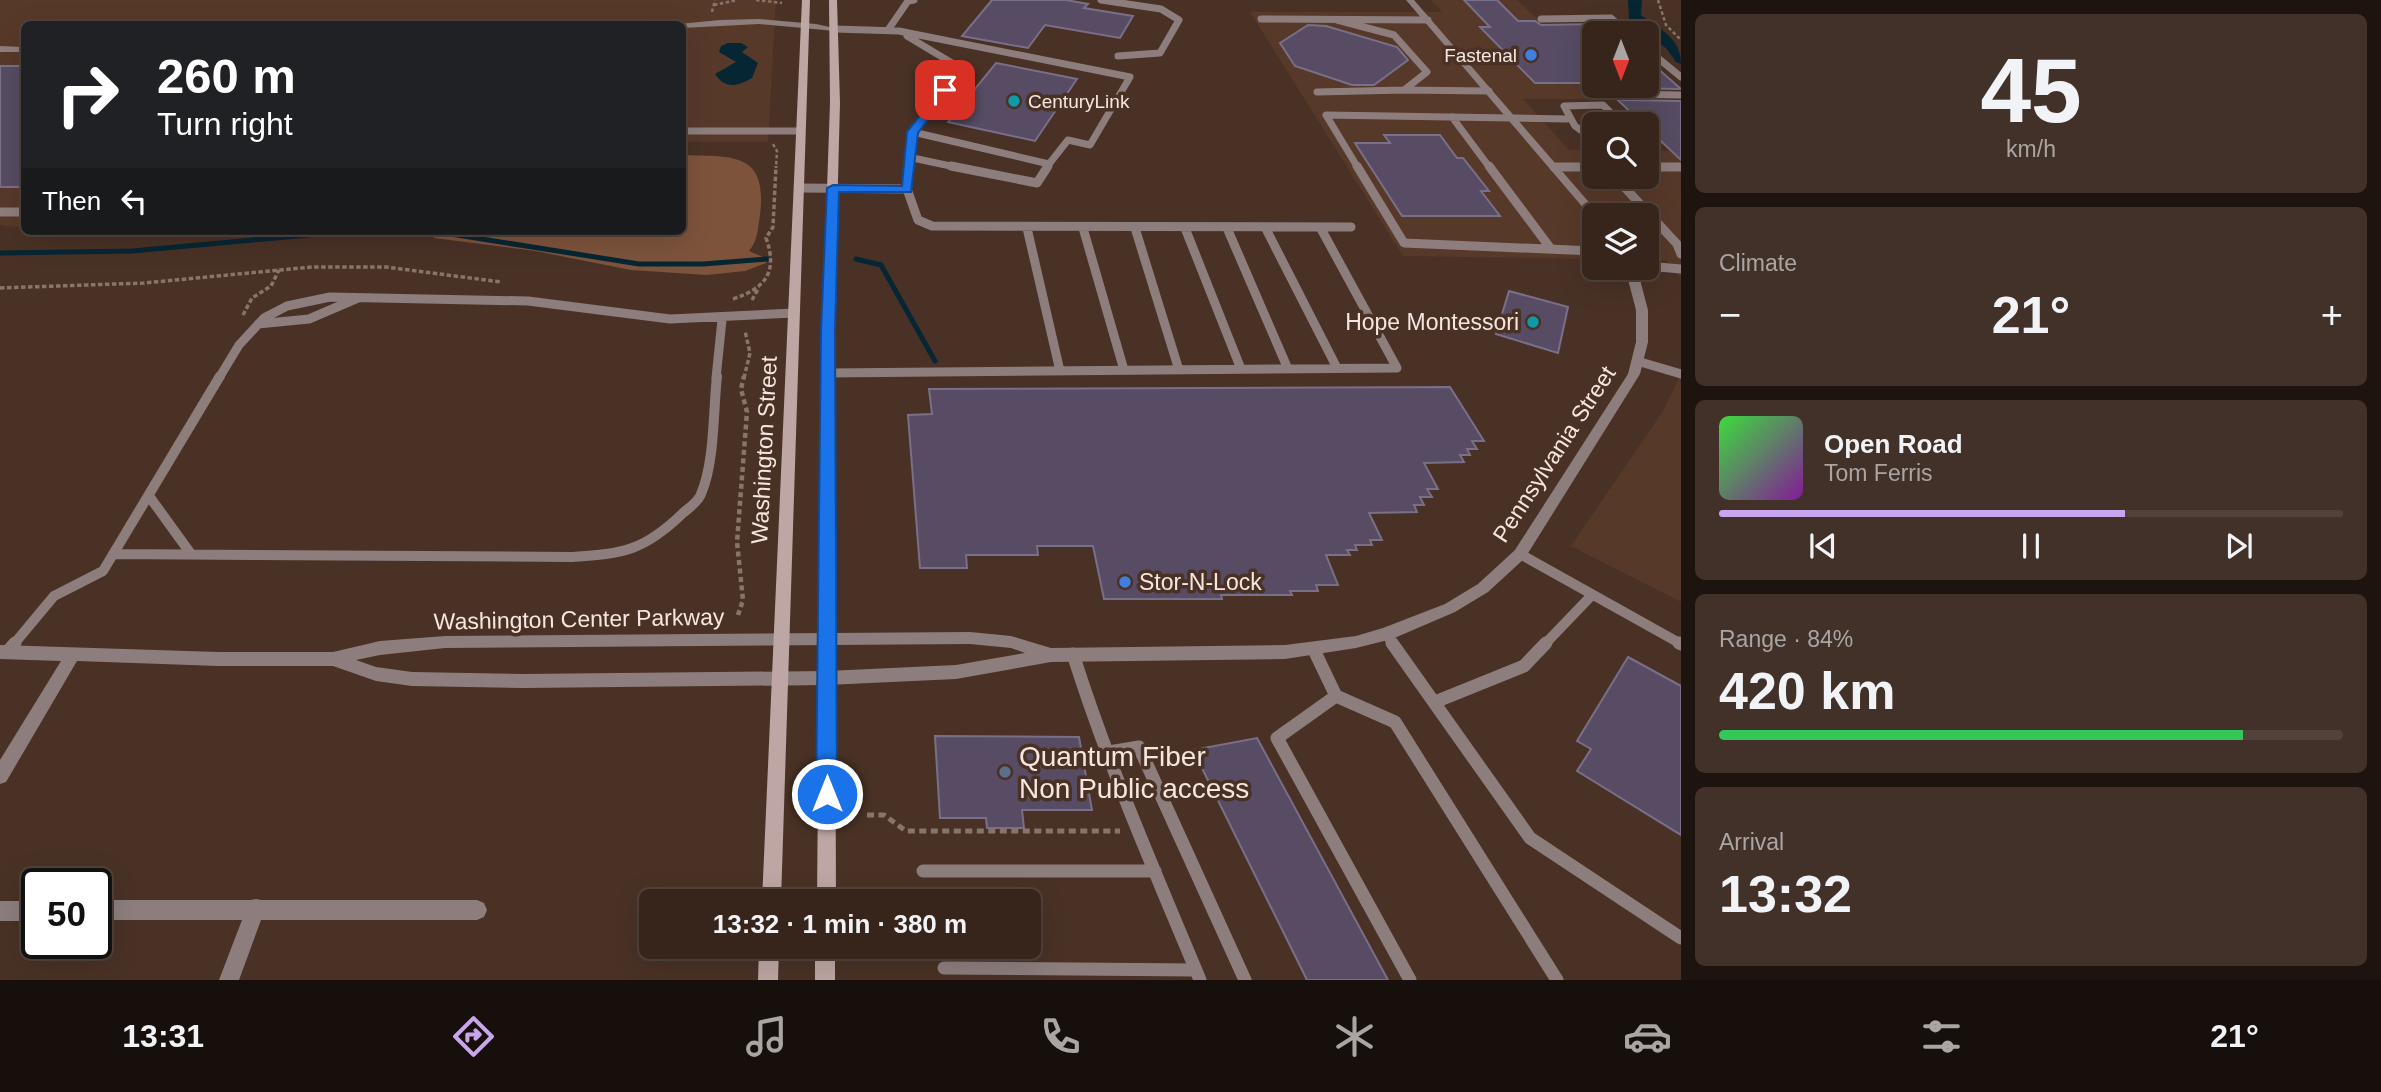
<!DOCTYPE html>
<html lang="en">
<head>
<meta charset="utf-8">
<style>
	:root { --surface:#37251c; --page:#423129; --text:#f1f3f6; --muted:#aaa5a3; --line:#51423b; --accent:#c9a5ee }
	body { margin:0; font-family:Arial,sans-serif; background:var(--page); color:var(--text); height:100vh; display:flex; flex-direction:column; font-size:26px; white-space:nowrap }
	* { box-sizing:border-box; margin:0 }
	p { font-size:23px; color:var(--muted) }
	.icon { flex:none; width:38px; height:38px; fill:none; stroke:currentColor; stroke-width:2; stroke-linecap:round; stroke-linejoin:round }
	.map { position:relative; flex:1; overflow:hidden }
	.sheet { display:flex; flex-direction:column; gap:14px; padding:14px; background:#1e140f; width:700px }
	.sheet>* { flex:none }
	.hud { position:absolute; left:21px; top:21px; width:665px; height:214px; border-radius:10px; box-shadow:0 7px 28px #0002,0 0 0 2px var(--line); background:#202124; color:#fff; overflow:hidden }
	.needle { width:46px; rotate:180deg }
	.controls { position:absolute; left:1582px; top:21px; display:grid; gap:14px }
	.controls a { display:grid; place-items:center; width:77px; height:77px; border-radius:10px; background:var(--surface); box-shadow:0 7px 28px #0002,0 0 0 2px var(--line); font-size:35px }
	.speed { position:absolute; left:21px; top:868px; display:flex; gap:14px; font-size:35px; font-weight:700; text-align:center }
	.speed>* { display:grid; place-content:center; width:91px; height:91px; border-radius:50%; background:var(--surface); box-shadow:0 7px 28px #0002,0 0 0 2px var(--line); line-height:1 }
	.speed .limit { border:4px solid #111; border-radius:10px; background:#fff; color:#111 }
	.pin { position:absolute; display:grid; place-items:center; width:60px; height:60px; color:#fff; margin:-30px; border-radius:14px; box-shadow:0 4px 10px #0006 }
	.me { position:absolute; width:77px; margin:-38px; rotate:0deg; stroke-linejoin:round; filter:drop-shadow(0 0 5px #0008) }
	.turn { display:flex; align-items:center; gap:24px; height:147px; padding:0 21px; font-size:32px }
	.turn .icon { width:91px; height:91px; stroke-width:2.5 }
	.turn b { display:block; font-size:49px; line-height:60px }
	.then { display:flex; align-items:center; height:66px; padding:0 21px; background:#0003; gap:14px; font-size:26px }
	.big { font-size:52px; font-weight:800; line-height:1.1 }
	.sheet .card { flex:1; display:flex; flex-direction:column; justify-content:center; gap:10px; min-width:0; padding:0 24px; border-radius:10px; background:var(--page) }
	.sheet .dial { align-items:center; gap:0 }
	.dial b { font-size:91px; line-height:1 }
	.song { display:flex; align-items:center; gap:21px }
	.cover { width:84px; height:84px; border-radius:10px; background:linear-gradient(135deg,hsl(120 70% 55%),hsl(290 70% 35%)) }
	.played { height:7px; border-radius:4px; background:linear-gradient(90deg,var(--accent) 65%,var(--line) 65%) }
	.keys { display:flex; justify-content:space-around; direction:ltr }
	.heat { display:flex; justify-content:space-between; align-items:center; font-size:38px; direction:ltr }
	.charge { height:10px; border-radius:5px; background:linear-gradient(90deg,#34c759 84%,var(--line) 0) }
	.trip { position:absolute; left:639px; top:889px; width:402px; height:70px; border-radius:10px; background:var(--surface); box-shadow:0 7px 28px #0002,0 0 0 2px var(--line); font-weight:800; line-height:70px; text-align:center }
	.menu { display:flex; height:112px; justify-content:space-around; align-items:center; background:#160f0b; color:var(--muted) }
	.menu .icon { width:49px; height:49px }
	.menu .selected { color:var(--accent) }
	.menu b { font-size:32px; color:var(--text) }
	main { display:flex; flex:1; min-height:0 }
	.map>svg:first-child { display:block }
	.built { fill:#573929 }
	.green { fill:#7d533c }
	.water { fill:#072633 }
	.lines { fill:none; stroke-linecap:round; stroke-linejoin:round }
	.stream { stroke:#072633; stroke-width:5 }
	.canal { fill:#072633; fill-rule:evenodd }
	.building { fill:#574c63; stroke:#7a6f88; stroke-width:2 }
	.path-far3 { stroke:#89746a; stroke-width:2.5; stroke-dasharray:3.5 2.5; stroke-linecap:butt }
	.path-far2 { stroke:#89746a; stroke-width:3.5; stroke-dasharray:4.5 2.5; stroke-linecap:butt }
	.path-far1 { stroke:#89746a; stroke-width:4.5; stroke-dasharray:5 3.5; stroke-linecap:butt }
	.path { stroke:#89746a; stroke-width:5; stroke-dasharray:7 4.5; stroke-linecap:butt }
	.service-far3 { stroke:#8d7e7d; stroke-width:7 }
	.service-far2 { stroke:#8d7e7d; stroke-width:9 }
	.service-far1 { stroke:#8d7e7d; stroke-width:10 }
	.service { stroke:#8d7e7d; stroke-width:13 }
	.minor { fill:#8d7e7d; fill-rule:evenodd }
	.secondary { fill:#bda6a3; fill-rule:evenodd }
	.route { fill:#1a73e8; stroke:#114b97; stroke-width:2 }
	.shop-dot { fill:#3f7fe0; stroke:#493125; stroke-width:2.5 }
	.culture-dot { fill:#0f9aa8; stroke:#493125; stroke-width:2.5 }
	.service-dot { fill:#5c6f8a; stroke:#493125; stroke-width:2.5 }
	.labels { text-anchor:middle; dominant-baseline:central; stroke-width:7; stroke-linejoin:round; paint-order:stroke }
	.far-poi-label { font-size:19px; fill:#f6e6de; stroke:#493125; text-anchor:end }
	.poi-label { font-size:23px; fill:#f6e6de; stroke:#493125; text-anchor:end }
	.street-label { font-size:23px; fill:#f6e6de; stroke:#493125 }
	.near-poi-label { font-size:28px; fill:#f6e6de; stroke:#493125; text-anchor:start }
</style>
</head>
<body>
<main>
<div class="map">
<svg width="1681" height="980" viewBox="0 0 1681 980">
	<rect width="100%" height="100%" fill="#493125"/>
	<path class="built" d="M0,0h776l-8,142h-85l-1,-118h-658v204l-24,-3z
		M1431,0h86l77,71v15h17l14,13h-102l46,51h25v27h53v-26h34v128l-15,-19h-19v-45h-53v44l-191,-3 -153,-244h192z
		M1681,374v228l-110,-56 92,-135z"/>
	<path class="green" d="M683,155c49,2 85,-4 77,60 -2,12 -2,26 -11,36l18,8 -1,4 -21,8 -38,4 -76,-5 -96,-19 -101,-13 -6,-7h254z"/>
	<path class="water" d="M728,43h13l7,4 -6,5 16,11 -6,15c-15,9 -27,11 -37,-4l21,-12 -17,-10 2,-6z"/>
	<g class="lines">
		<path class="stream" d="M432,231l207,33h64l64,-5
			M0,253l132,-2 221,-20
			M856,259l25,6 54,96"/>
		<path class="canal" d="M1628,0h14l-1,15c19,15 40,22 40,49l-5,-2 -10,-14 -37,-29z"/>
	</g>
	<path class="building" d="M992,0h74l22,4 -4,4 49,8 -13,22 -75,-13 -17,23 -66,-12z
		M1464,0h33l21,21h17l6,4 53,-1v59h-59l-55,-56h10z
		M1308,25l18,1 71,21 11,13 -34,25h-22l-57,-19 -15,-23z
		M1647,59l34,30 -59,-1 -5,2 -1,6 6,4 59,1v59l-34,-32v-4h-4l-40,-38h44z
		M996,63l81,16 -42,62 -87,-19z
		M0,66h24v121h-24z
		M1384,135h56l17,23h6l26,33h-8l19,25h-98l-47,-73h35z
		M1509,291l59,16 -10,46 -62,-19z
		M1450,387l34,54h-12l5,8h-10l3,6h-10l4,7 -40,1 14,26h-11l5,8h-12l4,8h-10l3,7 -48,1 13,27h-12l2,5h-17l2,5h-10l3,5h-24l12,30h-22l2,6h-28l2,4h-71l1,4h-118l-11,-53h-56l1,9h-72l1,13h-47l-12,-153 24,-1 -3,-25z
		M1628,657l53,29v149l-104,-64 14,-22 -14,-8z
		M935,736l144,1 13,73h-70l2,18h-37l-1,-10h-46z
		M1257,738l131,242h-81l-114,-230z"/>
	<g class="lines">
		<path class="path-far3" d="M756,0l26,3
			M1658,0l8,25 15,15
			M714,5l23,-5
			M712,12l3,-12
			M773,144l4,7 -1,17"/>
		<path class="path-far2" d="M0,288l144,-5 168,-16h74l115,15
			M733,299c33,-11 45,-27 33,-61l7,-11 3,-61
			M752,300l6,-11
			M243,315l9,-17 19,-12 8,-16
			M744,378l6,-25 -5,-22"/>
		<path class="path-far1" d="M738,615l5,-15 -6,-58 10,-130 -6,-23 3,-13"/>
		<path class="path" d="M867,815h17l22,16h214"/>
		<path class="service-far3" d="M1101,0l60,9 18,11 -19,33 -42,3
			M1261,19l167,1
			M1541,19l70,-1 17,15
			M1337,20l57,15 33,37 -23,18 85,1
			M835,29l64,2 231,46 -40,68 -22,-5 -19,24
			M888,30l20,-29 6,-1
			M907,36l55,33 -49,63
			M1647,49l34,28
			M1317,92l87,-2
			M1622,94l59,1
			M1452,117l38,51
			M682,131h119
			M1594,140l-19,-14 -11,-20 39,-1 19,19
			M1554,167h40
			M1647,167h34
			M908,168v-11
			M960,168l-52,-11 5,-25 136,32
			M1047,168l2,-4
			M1358,168l-32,-53 241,4"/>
		<path class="service-far2" d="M951,166l86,17 11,-17
			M1357,166l47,77 190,8
			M1489,166l62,83
			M1554,167h40
			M1647,167h34
			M1615,177l62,67 4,10
			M800,188l107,1 1,-23
			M907,189l11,31 14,6 419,1
			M0,212h24
			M1265,227l72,141
			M1027,228l33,143
			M1083,228l41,142
			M1135,228l44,142
			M1185,228l56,141
			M1227,228l61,141
			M1647,266l34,3
			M258,324l51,-5 49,-21
			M1637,361l44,13
			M828,373l569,-5 -77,-141
			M219,378l20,-33 25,-27 23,-12 43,-9 198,4 142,18 124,-6
			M716,378l6,-58"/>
		<path class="service-far1" d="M149,496l42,58
			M113,554l459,3c52,-3 73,-7 111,-44 6,-5 16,-12 18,-19 14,-32 12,-83 16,-118
			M1520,554l161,90
			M1386,634l7,10
			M14,644l40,-48 49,-25 117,-195
			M1545,644l47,-49"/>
		<path class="service" d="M1392,643l138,195 151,100
			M1679,643l2,1
			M1314,650l22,46 59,26 162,258
			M8,651l7,-8
			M1073,654c35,111 82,218 127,326
			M1336,696l-59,42 133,242
			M1435,702l89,-36 22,-23
			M1109,752l30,-5 106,233
			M923,871h232
			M944,968l251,2"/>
		<path class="minor" d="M1406,0h8l186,215 -9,2z
			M759,19l57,5 23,5 -4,2 -76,-7 -77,4v-4h-3l41,-4z
			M0,46l24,1v5h-24z
			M1625,268h12l11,42v32l-8,32 -115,184 -37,34 -33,20 -63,27 -36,9 -71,11 -234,3 -95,17 -129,6 -304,3 -111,-2 -36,-5 -43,-15h-115l-141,-5 -71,121 -6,2v-24l61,-99 -61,-2v-14l218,7h115l47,-11 65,-5 525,-4 41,4 40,12 234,-3 71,-9 27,-8 62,-24 33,-20 37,-34 113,-176 8,-32v-32zM970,644l41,4 14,5 -69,12 -129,6 -304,3 -111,-2 -36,-5 -20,-7 24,-5 65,-7z
			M256,899l5,1h216l7,3 3,7 -3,7 -7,3h-216l-22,60h-20l23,-60h-146v-20h155z
			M0,901h37v20h-37z"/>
		<path class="secondary" d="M802,0h8l-29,901h-19z
			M829,0h8l3,103 -6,228 2,570h-19l5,-570 8,-228z
			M759,947h20l-1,33h-20z
			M815,947h20v33h-20z"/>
	</g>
	<path class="route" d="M942,88l8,2 -32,43 -7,59h-72l-4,139 2,463 -3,7 -7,2 -8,-2 -3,-7 5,-463 6,-143 6,-3 69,1 5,-54z"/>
	<g class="shop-dot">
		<circle cx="1531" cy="55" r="7"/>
		<circle cx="1125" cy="582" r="7"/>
	</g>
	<g class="culture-dot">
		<circle cx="1014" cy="101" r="7"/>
		<circle cx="1533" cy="322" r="7"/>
	</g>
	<circle class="service-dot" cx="1005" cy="772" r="7"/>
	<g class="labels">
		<g class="far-poi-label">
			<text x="1517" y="55">Fastenal</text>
			<text x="1028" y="101" text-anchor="start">CenturyLink</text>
		</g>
		<g class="poi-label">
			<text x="1519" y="322">Hope Montessori</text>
			<text x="1139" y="582" text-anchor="start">Stor-N-Lock</text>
		</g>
		<g class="street-label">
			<text transform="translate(764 450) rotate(-87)">Washington Street</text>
			<text transform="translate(1554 454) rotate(-57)">Pennsylvania Street</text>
			<text transform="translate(579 619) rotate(-1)">Washington Center Parkway</text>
		</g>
		<g class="near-poi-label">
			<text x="1019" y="756">Quantum Fiber<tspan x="1019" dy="32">Non Public access</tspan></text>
		</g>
	</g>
</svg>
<div class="controls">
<a><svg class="needle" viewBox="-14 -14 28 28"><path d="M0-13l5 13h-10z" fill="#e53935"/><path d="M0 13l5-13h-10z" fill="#aaa5a3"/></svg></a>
<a><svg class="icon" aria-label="search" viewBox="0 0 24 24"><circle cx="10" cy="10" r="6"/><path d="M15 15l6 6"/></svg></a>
<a><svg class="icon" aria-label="layers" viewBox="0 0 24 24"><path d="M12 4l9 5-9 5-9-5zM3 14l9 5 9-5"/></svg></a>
</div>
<div class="speed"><div class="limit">50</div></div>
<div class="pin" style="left:945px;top:90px;background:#d93025"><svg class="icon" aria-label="arrive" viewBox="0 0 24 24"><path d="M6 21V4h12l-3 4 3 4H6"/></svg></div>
<svg class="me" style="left:827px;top:794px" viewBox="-20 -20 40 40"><circle r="17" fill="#1a73e8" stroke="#fff" stroke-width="3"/><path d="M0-11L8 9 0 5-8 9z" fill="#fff"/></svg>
<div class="trip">13:32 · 1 min · 380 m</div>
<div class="hud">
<div class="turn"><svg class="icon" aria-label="right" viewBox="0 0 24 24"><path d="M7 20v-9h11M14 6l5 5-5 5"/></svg><div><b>260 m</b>Turn right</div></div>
<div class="then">Then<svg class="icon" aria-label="left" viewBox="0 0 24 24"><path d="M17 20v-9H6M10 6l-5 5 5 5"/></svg></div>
</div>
</div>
<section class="sheet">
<div class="card dial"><b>45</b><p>km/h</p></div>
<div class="card"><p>Climate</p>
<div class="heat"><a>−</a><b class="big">21°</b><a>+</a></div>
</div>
<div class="card">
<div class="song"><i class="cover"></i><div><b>Open Road</b><p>Tom Ferris</p></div></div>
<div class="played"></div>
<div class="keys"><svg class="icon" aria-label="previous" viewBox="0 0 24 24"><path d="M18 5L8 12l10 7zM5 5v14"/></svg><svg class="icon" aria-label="pause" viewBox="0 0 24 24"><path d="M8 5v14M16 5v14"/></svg><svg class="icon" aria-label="next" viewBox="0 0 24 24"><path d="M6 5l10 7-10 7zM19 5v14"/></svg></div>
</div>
<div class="card"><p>Range · 84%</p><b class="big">420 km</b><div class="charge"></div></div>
<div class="card"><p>Arrival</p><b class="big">13:32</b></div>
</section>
</main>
<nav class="menu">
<b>13:31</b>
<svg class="icon selected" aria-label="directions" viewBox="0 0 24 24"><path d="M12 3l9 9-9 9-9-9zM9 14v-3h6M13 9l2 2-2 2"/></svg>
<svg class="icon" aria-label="music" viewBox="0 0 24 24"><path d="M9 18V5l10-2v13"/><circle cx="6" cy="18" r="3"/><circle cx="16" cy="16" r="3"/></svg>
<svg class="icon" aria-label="phone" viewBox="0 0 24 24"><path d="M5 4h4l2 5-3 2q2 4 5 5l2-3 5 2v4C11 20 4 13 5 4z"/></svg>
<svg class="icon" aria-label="climate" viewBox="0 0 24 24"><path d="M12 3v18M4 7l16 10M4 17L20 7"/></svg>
<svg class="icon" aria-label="car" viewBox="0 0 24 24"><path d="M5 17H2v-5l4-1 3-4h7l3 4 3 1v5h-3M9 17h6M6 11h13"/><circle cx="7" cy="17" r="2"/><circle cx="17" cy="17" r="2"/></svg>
<svg class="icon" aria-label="filters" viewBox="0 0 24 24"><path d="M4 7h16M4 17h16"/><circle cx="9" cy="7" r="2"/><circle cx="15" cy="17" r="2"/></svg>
<b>21°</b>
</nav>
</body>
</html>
